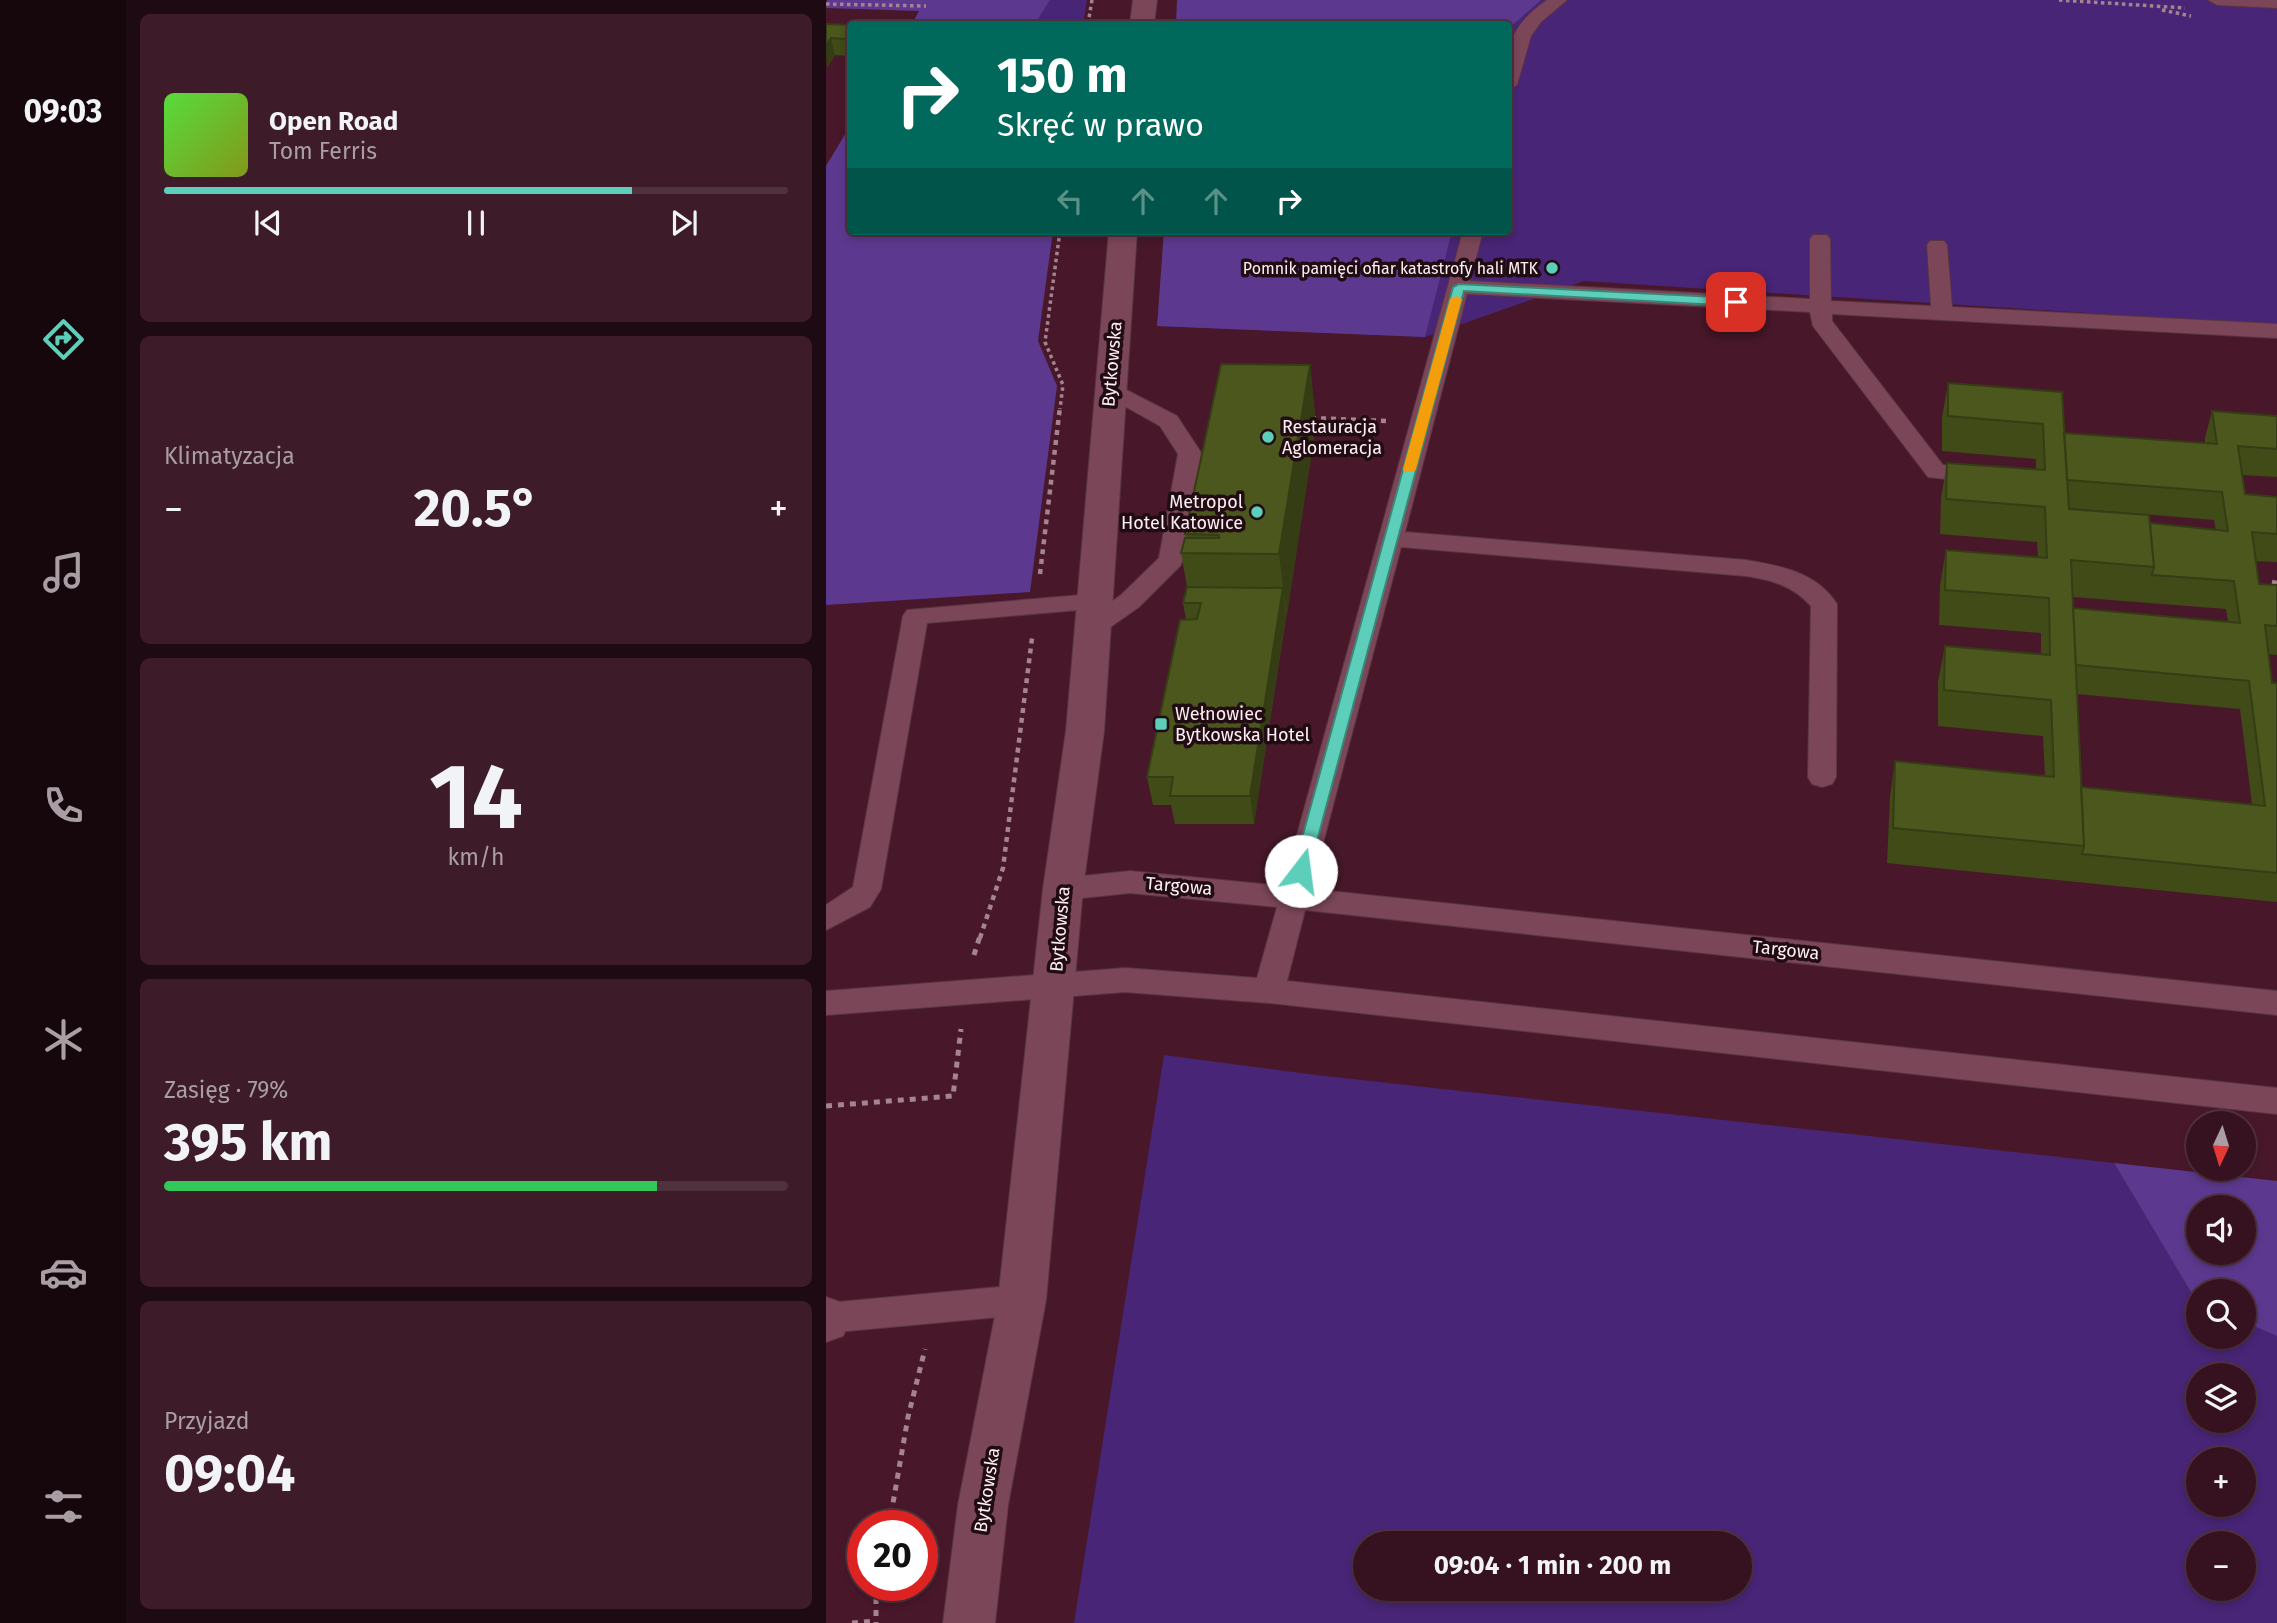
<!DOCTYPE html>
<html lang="pl">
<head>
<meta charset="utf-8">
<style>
	:root { --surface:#361220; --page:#3d1b29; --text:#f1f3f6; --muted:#aa9ea5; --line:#50323e; --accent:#5dceb9 }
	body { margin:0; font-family:"Fira Sans",sans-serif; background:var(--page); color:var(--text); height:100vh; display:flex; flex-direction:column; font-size:26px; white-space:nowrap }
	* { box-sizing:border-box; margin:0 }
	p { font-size:23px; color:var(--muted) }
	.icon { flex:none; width:38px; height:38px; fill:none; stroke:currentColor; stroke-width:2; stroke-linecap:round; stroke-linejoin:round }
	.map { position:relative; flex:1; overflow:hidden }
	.panel { display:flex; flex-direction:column; gap:14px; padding:14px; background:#1e0a12; width:700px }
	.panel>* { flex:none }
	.hud { position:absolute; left:21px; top:21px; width:665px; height:214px; border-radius:7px; box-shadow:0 4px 10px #0003,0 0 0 2px var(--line); background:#00695c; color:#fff; overflow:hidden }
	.needle { width:46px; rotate:184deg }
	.tools { position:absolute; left:1360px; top:1111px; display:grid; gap:14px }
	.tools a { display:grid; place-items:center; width:70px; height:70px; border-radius:50%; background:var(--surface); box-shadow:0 4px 10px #0003,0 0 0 2px var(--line); font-size:35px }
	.speed { position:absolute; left:21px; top:1510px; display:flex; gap:14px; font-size:35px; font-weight:700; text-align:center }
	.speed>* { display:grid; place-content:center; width:91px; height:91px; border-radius:50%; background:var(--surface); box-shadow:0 4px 10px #0003,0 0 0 2px var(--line); line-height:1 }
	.speed .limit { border:10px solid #d22; background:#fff; color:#111 }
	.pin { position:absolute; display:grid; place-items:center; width:60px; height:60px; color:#fff; margin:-30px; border-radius:14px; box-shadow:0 4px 10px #0006 }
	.me { position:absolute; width:77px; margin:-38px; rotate:15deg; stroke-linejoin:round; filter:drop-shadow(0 0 5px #0008) }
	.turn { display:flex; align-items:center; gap:24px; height:147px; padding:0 35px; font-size:32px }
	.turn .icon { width:91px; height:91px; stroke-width:2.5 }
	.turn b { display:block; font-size:49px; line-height:60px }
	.lanes { display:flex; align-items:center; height:66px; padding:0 35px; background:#0003; justify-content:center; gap:35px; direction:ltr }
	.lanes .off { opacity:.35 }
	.big { font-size:52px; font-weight:700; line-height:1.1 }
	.panel .tile { flex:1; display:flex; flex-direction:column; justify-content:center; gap:10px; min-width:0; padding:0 24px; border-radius:10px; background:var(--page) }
	.panel .dial { align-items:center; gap:0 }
	.dial b { font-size:91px; line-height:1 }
	.song { display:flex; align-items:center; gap:21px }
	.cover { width:84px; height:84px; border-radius:10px; background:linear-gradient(135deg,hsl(110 70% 55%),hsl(70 70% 35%)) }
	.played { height:7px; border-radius:4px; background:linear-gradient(90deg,var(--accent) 75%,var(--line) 75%) }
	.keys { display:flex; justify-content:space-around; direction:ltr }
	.heat { display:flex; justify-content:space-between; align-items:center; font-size:38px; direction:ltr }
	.charge { height:10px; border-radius:5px; background:linear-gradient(90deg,#34c759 79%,var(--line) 0) }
	.trip { position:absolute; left:527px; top:1531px; width:399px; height:70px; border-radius:35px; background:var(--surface); box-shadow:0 4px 10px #0003,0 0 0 2px var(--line); font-weight:700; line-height:70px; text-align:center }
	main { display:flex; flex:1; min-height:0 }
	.tabs { display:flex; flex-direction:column; width:126px; justify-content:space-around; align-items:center; background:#16070d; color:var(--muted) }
	.tabs .icon { width:49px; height:49px }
	.tabs .on { color:var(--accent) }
	.tabs b { font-size:32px; color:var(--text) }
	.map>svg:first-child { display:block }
	.green { fill:#482576; fill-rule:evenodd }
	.forest { fill:#5c398f; fill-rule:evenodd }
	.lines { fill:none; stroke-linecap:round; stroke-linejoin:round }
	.service-casing { stroke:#593544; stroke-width:2 }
	.minor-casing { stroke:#593544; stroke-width:2 }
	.tertiary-casing { stroke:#593544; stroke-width:2 }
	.path-far2 { stroke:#a3848f; stroke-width:3.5; stroke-dasharray:3.5 3.5; stroke-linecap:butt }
	.path-far1 { stroke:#a3848f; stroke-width:4.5; stroke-dasharray:5 5; stroke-linecap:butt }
	.path { stroke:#a3848f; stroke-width:5; stroke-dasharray:6 6; stroke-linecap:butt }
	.service { fill:#7b4658; fill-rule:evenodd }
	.minor { fill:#7b4658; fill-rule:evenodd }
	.tertiary { fill:#7b4658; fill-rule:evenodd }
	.wall { fill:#404b18; fill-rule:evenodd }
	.shaded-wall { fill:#343d14 }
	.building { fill:#4b571c; stroke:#343d14; stroke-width:2 }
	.route { fill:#5dceb9; stroke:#3c8678; stroke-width:2 }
	.slow { fill:#f59e0b }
	.poi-dot { fill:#5dceb9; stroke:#210c13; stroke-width:2.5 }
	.labels { text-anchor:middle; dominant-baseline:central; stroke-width:7; stroke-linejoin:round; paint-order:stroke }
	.far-poi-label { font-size:16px; fill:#fdeff3; stroke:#210c13; text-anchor:end }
	.street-label { font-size:18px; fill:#fdeff3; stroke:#210c13 }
	.poi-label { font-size:18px; fill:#fdeff3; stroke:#210c13; text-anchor:start }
</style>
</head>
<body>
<main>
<nav class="tabs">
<b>09:03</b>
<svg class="icon on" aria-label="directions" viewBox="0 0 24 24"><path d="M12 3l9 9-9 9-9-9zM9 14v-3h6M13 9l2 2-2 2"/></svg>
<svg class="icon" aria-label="music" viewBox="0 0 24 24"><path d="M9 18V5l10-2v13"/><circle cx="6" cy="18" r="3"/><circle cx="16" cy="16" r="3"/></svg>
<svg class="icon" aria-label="phone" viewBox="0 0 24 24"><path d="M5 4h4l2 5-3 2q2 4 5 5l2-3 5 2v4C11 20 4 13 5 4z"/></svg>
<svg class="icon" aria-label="climate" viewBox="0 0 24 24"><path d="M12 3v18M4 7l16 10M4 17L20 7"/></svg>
<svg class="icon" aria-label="car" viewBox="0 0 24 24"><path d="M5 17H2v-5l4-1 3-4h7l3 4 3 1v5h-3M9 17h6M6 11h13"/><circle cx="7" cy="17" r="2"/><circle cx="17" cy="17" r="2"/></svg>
<svg class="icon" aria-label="filters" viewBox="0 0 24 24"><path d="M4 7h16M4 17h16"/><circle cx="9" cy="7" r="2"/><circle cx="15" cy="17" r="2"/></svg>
</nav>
<section class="panel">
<div class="tile">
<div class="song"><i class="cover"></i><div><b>Open Road</b><p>Tom Ferris</p></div></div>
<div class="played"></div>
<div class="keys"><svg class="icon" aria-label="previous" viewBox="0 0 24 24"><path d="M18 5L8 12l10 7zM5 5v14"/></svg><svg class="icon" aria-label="pause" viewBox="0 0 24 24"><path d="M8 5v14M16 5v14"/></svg><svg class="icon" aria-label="next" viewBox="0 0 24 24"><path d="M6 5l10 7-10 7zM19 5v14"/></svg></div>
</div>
<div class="tile"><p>Klimatyzacja</p>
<div class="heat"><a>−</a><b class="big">20.5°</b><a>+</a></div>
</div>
<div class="tile dial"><b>14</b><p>km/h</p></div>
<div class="tile"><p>Zasięg · 79%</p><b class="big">395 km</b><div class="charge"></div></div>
<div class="tile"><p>Przyjazd</p><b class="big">09:04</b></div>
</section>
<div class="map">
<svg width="1451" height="1623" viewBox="0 0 1451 1623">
	<rect width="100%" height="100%" fill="#48182a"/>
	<path class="green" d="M224,0h37l-4,24h-48z
		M355,0h1096v325l-693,-44 -159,56 -267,-11 6,-95h344v-207z
		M338,1055l152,20 798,88 84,141v33h46v-15l33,14v287h-1203zM1372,1376h46v45h-46zM1372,1460h46v45h-46zM539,1544h375v45h-375zM1372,1544h46v45h-46z"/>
	<path class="forest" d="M1,0h223l-15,24h-123l7,-13 -93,-3z
		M351,0h364l-32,28 -1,-4h-332z
		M24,126v105h203l-15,110 19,45 -27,206 -204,13v-439z
		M338,231h288l-27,106 -268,-11z
		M1288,1163l163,18v155l-33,-14v-30h-46v12zM1372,1208h46v45h-46z"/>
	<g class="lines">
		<g class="service-casing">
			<path id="service" d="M721,0h20l-26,22 -10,14 -14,49 -9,5c0,-45 -1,-61 39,-90z
				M1382,0h69v8l-60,-3z
				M637,231h20l-13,50 340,18v-60l3,-4h14l3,4 1,62 100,5 -4,-61 3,-4h14l3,4 5,62 325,17v14l-445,-24v7l111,144 48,6 4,5 -4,5 -8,2 -55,-6 -115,-151 -3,-14 -343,-18 -62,238 341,28c35,6 70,12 91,44l-1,173 -4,7 -10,3 -10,-3 -4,-7 3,-171c-18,-20 -39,-26 -65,-30l-345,-29 -90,342 966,102v24l-972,-105 -18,71 990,107v26l-1008,-111 -144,-11 -299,23v-24l299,-23 132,10 20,-71 -147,-14 -67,7 -10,-3 -4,-8 4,-8 10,-3 67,-7 153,15z
				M283,381l68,35 25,38 -19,106 -3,6 -41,41 -37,26 -9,2 -9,-2 -4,-6 4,-6 37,-26 38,-37 19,-104 -18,-28 -59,-33 -3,-5 3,-5z
				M267,594l9,2 4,6 -4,6 -175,15 -46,266 -11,18 -44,23v-25l27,-18 50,-271 4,-6z
				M196,1285l12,4 5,11 -5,11 -12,4 -196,18 1,-30z"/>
		</g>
		<g class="minor-casing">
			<path id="minor" d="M0,1297l17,6 7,18 -7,15 -17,6z"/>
		</g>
		<g class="tertiary-casing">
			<path id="tertiary" d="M307,0h24l-3,24h-24z
				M283,231h28l-33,500 -21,158 -37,411 -38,205 -13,118h-52l15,-118 40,-205 45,-411 23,-158z"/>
		</g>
		<path class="path-far2" d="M1233,0l126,8
			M0,4l100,2
			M1336,10l29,6
			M262,24l4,-24
			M234,231l-15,111 18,43 -3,24"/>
		<path class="path-far1" d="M485,418l75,3
			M214,574l20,-167
			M1446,582l5,1
			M154,938l23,-70 29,-230"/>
		<path class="path" d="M148,955l6,-19
			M0,1106l127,-10 8,-67
			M63,1526l19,-109 17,-68
			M50,1586v37
			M26,1623l23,-2"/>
		<use href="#service" class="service"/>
		<use href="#minor" class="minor"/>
		<use href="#tertiary" class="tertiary"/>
	</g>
	<path class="wall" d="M0,24l24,1v29l-1,2 -14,-1 -8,13z
		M484,365l6,60 -62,399h-79l-4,-19h-18l-6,-28 39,-158 -3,-16 4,-16 -6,-34 5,-15 -1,-4z
		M1122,383l116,50 141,10v-5l7,-27 65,5v61l-35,-2 3,19 32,3v65l-21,-1 3,23 18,1v70l-8,-1 3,29h5v219l-390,-39 3,-66 5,-36 150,15 -2,-40 -105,-10v-44l7,-36 96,8v-21l-102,-8 1,-40 6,-35 92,8 -1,-16 -97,-8 1,-36 6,-35 89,7v-11l-94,-8v-33zM1243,508l145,12 2,10 -66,-7zM1247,597l153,12 2,13 -155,-14zM1251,694l163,15 12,95 -171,-17z"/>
	<path class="shaded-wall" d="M24,30v24l-1,2 -4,-17z
		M5,38l4,17 -8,13 -1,-23z
		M484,365l6,60 -29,191 -8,-62z
		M457,588l3,28 -32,208 -4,-28z"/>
	<path class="building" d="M0,24l24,1v5l-5,9 -14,-1 -5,7z
		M395,364l89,1 -31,189 -98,-1 4,-15h34v-3l-34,-1z
		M1122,383l114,9 7,117 80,6 5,52 -83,-7 13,286 -191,-18 2,-67 159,16 -3,-77 -107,-10 1,-44 105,9 -1,-57 -104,-8 1,-40 101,8 -2,-51 -99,-8 1,-36 98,7 -2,-46 -95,-8z
		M1386,411l65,5v33l-39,-3 7,48 32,3v37l-25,-2 7,52 18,1v41l-12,-1 7,58h5v190l-195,-19 2,-8 -3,-59 184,19 -16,-125 -173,-16 -3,-57 167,15 -6,-42 -82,-6 2,-8 -4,-44 78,8 -6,-39 -155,-12 -3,-47 153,11z
		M361,587l96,1 -33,208h-80l3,-19h-26l33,-157 17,-1 4,-16h-18z"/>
	<path class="route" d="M633,284l277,14 6,4 -6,4 -272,-15 -155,580 -8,6 -8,-6 160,-584z"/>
	<path class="slow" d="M630,296l6,3 -46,170 -2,3h-10l-1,-3 47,-170z"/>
	<g class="poi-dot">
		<circle cx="726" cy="268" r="7"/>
		<circle cx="442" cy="437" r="7"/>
		<circle cx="431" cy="512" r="7"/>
		<rect x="328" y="717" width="14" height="14" rx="3.5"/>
	</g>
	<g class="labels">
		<g class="far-poi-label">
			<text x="712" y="268">Pomnik pamięci ofiar katastrofy hali MTK</text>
		</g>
		<g class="street-label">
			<text transform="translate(286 364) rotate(-85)">Bytkowska</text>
			<text transform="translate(353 886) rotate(5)">Targowa</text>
			<text transform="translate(234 929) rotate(-85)">Bytkowska</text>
			<text transform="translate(960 950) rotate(6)">Targowa</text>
			<text transform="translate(161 1490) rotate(-81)">Bytkowska</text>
		</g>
		<g class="poi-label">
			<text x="456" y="427">Restauracja<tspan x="456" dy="21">Aglomeracja</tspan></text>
			<text x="417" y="502" text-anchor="end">Metropol<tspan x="417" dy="21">Hotel Katowice</tspan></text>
			<text x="349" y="714">Wełnowiec<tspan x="349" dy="21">Bytkowska Hotel</tspan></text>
		</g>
	</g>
</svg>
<div class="tools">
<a><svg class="needle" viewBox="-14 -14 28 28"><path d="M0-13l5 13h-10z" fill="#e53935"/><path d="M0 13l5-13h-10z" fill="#aa9ea5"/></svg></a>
<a><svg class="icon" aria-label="sound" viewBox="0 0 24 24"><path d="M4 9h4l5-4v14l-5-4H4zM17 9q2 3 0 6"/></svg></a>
<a><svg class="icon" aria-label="search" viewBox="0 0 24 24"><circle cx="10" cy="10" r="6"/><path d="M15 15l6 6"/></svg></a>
<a><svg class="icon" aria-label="layers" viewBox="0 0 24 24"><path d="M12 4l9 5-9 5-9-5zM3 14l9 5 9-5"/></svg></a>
<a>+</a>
<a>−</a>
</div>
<div class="speed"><div class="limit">20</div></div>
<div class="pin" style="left:910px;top:302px;background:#d93025"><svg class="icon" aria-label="arrive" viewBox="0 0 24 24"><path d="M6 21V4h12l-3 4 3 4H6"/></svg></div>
<svg class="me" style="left:475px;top:871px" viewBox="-20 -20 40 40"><circle r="19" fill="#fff"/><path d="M0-13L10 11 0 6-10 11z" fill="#5dceb9"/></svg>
<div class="trip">09:04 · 1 min · 200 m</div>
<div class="hud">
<div class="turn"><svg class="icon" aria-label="right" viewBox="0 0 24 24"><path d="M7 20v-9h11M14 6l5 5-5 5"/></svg><div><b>150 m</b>Skręć w prawo</div></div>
<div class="lanes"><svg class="icon off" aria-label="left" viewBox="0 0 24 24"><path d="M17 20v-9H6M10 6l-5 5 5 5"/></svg><svg class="icon off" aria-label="ahead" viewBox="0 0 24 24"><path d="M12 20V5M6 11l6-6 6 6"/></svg><svg class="icon off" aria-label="ahead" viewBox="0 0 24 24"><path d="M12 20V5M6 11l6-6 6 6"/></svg><svg class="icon" aria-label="right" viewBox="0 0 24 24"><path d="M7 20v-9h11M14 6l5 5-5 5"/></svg></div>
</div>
</div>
</main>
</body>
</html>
